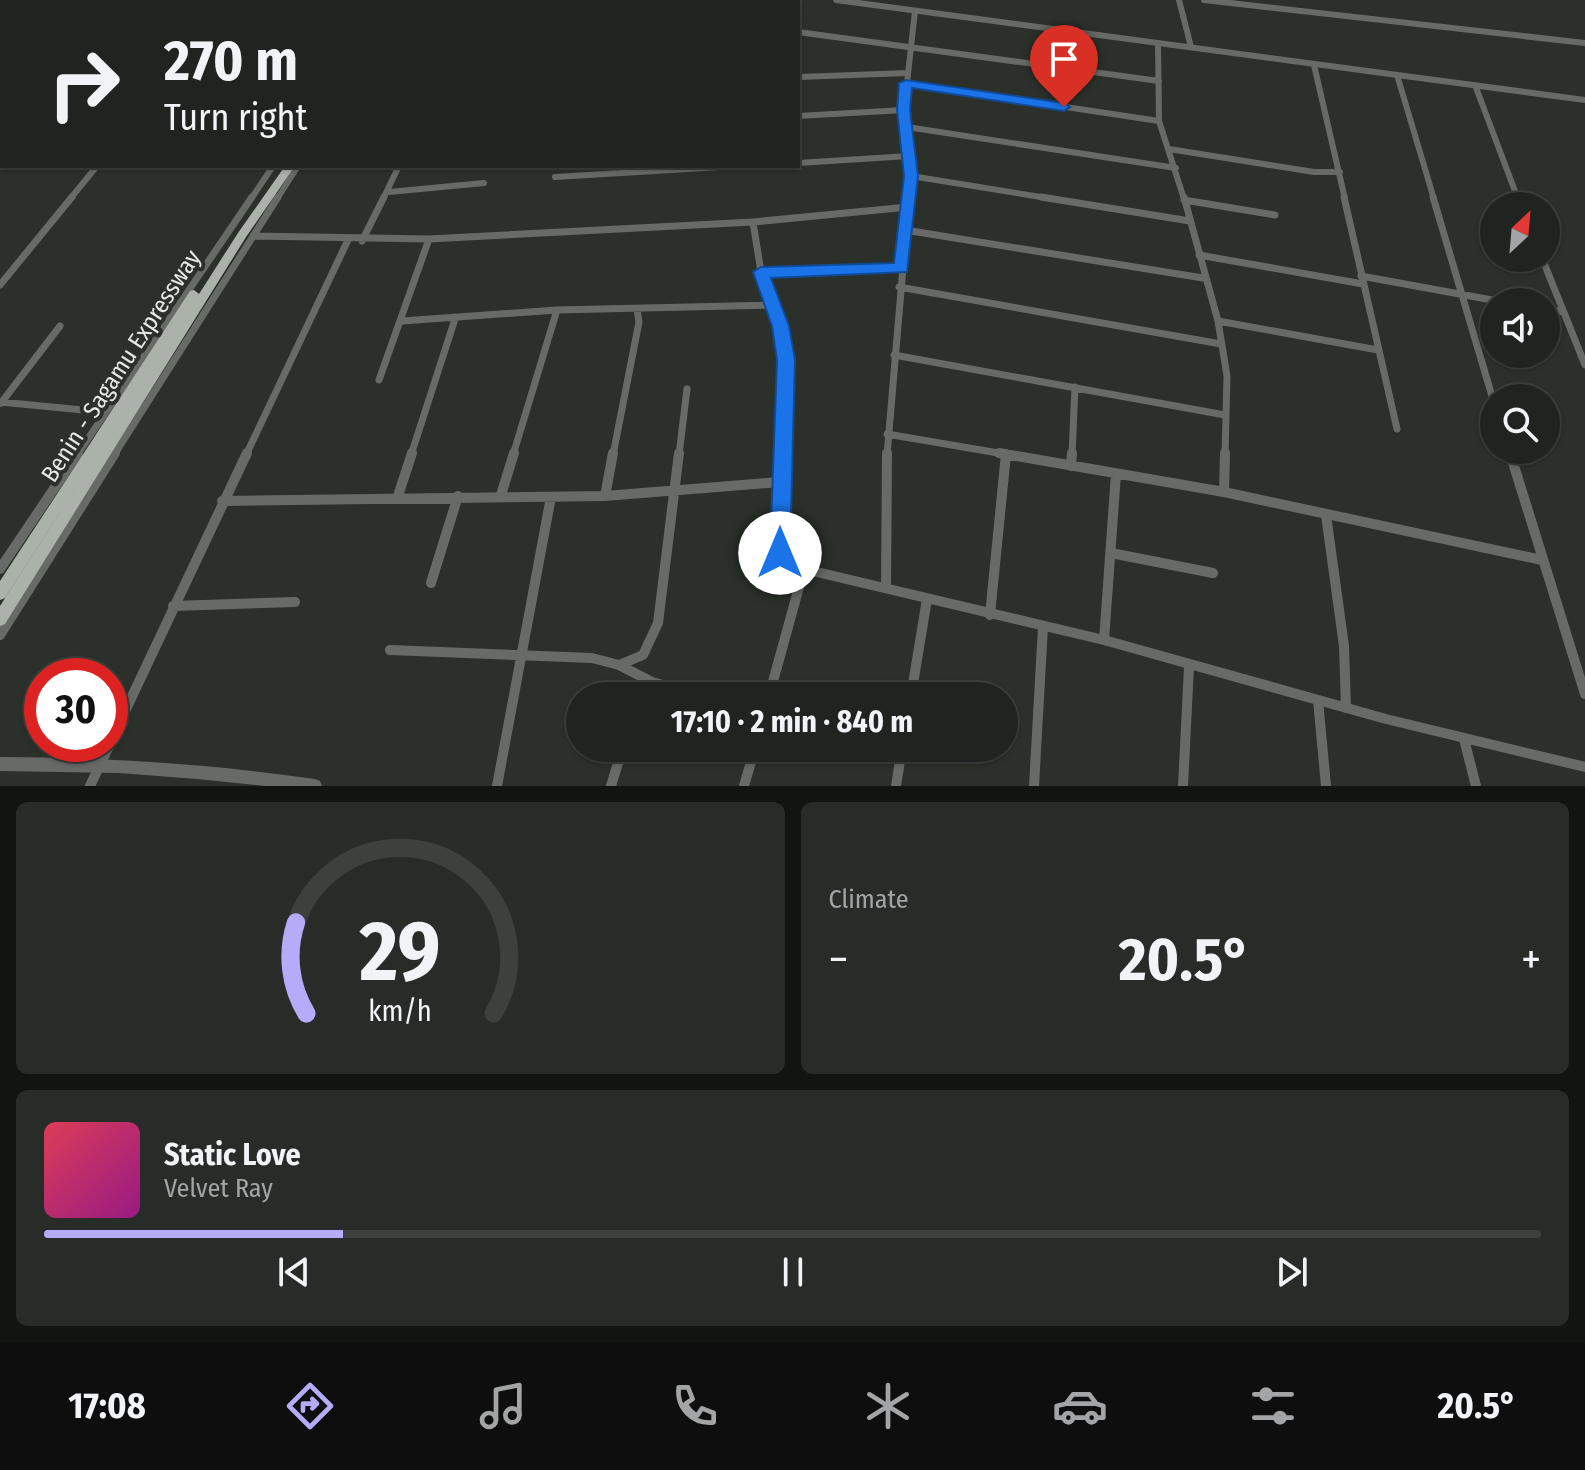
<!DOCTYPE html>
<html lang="en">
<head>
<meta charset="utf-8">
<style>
	:root { --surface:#202420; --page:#282c29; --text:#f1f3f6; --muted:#a2a4a5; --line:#3d413e; --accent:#b4acf9 }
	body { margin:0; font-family:"Fira Sans Condensed",sans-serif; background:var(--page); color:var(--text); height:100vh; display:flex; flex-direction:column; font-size:30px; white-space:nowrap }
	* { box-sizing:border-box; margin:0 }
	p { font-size:26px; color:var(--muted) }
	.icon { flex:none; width:44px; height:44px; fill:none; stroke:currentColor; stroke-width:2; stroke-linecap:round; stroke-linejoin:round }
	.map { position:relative; height:786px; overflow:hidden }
	.details { display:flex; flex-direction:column; gap:16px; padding:16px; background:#121412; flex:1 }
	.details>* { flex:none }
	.guide { position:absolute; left:0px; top:0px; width:800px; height:168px; box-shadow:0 2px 6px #0004,0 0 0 2px var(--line); background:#202420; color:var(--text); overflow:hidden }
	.needle { width:52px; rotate:26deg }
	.controls { position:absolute; left:1480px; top:192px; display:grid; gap:16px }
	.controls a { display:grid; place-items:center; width:80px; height:80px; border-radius:50%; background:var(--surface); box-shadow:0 2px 6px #0004,0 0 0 2px var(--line); font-size:40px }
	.speed { position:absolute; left:24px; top:658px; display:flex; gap:16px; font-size:40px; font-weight:700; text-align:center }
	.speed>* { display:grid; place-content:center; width:104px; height:104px; border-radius:50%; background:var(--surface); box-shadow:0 2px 6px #0004,0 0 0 2px var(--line); line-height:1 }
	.speed .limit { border:12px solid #d22; background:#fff; color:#111 }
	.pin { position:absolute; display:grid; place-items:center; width:68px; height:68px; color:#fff; margin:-82px -34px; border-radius:50% 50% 50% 0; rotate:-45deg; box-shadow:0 0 8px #0007 }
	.pin .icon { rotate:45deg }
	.me { position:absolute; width:88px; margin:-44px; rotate:0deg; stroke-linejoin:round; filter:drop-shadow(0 0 6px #0008) }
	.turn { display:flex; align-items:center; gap:28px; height:168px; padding:0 32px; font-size:36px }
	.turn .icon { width:104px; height:104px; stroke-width:2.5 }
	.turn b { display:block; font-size:56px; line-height:68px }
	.big { font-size:60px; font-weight:700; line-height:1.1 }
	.details .tile { flex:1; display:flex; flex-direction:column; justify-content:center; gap:12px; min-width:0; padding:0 28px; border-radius:12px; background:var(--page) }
	.details .dial { align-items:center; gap:0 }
	.dial svg { height:208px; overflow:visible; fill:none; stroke:var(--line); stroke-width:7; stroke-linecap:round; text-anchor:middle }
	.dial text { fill:var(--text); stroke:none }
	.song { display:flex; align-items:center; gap:24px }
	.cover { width:96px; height:96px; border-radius:12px; background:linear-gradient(135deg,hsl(350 70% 55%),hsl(310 70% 35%)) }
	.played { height:8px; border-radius:4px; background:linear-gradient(90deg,var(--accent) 20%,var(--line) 20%) }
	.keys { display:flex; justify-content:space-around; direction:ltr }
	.heat { display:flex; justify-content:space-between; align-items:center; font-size:44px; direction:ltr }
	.details .tiles { flex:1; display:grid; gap:16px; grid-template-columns:1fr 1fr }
	.tile:last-child { grid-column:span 2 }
	.trip { position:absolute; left:566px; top:682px; width:452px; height:80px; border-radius:40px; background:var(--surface); box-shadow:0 2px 6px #0004,0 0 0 2px var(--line); font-weight:700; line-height:80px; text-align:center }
	.tabs { display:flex; height:128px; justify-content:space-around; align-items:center; background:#0d0e0d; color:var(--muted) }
	.tabs .icon { width:56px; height:56px }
	.tabs .on { color:var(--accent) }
	.tabs b { font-size:36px; color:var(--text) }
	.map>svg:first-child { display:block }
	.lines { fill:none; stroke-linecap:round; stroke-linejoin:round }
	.minor-far2 { stroke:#686a67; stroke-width:6 }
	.minor-far1 { stroke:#686a67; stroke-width:7 }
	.minor { stroke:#686a67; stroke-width:10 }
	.tertiary { fill:#686a67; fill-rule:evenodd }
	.trunk { fill:#abb2aa; fill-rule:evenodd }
	.route { fill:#1a73e8; stroke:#114b97; stroke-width:2 }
	.labels { text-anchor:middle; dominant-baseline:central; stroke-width:8; stroke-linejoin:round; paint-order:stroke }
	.street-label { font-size:24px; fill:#e6eae6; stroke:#2b302a }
</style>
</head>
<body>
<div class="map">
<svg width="1585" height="786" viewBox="0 0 1585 786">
	<rect width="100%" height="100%" fill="#2b302a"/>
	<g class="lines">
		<path class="minor-far2" d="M95,0l48,2
			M562,0l12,2
			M836,0l749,100
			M1179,0l12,47
			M1204,0l381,43
			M472,2l3,-2
			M798,32l361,49
			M1158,44l1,77 25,78
			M1314,65l31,134
			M1397,75l37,124
			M798,77l110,-4
			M906,83l253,38
			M1475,85l43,114
			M798,116l106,-6
			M907,127l269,41
			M1169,149l145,23h26
			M798,163l111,-7
			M911,176l142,23
			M555,177l182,-11
			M389,192l95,-9
			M70,199l27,-33
			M251,199l22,-33
			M277,199l21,-33
			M383,199l16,-33
			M909,199l2,-23 -7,-66 11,-99"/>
		<path class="minor-far1" d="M1041,197l149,24
			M1184,197l34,124 9,55 -2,79
			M1344,197l53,232
			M1433,197l61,206
			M1518,197l3,9
			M1184,200l91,15
			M753,222l8,50 20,54 5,34 -3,95
			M905,230l298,48
			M253,236l176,3 324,-17 155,-15
			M362,241l22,-44
			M1199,255l164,29
			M1542,258l43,107
			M761,272l141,-4
			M1361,276l142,26
			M0,285l72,-88
			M899,287l322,57
			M1546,309l17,3
			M402,321l155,-11 215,-5
			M1218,321l160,29
			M894,355l331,60
			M379,380l50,-141
			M0,402l104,10
			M1,403l59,-77
			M887,434l123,21
			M1509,450l2,5
			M77,455l175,-258
			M114,455l164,-258
			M246,455l102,-215
			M411,455l44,-136
			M513,455l44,-145
			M613,455l26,-133 -2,-13
			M679,455l8,-66
			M887,455l22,-258
			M1072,455l3,-68"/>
		<path class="minor" d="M783,453l-3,100 24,16 300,71 282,79 199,48
			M999,453l225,39 318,68
			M1510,453l75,241
			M1071,466l1,-13
			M1224,492l1,-39
			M501,495l13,-42
			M398,496l14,-43
			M605,496l8,-43
			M222,501l383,-5 175,-14
			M1326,515l18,131 2,62
			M1111,553l102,20
			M0,569l78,-116
			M431,583l27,-87
			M886,588l1,-135
			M173,606l122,-4
			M990,615l16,-161
			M0,635l115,-182
			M1104,640l12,-166
			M390,650l202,8 27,7 24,-10 15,-32 21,-170
			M619,665l33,17 51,14
			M769,696l35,-127
			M911,696l16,-97
			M1318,700l8,86
			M1464,739l12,47
			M110,743l137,-290
			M90,786l20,-42
			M497,786l54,-289
			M611,786l7,-23
			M744,786l11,-38
			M896,786l6,-38
			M1034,786l9,-159
			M1183,786l6,-119"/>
		<path class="tertiary" d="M0,757c106,0 210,7 315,22l5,2 2,5h-57l-68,-7 -78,-6 -119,-2z"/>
		<path class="trunk" d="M462,0h10l-2,2h-9z
			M285,166h10l-49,71 -241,387 -5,2v-20l98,-153 -93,145 -5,2v-19l190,-290 4,-1 5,4 39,-61z"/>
	</g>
	<path class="route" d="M906,80l158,23 6,4 -6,4 -152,-23 -2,22 8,66 -11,96 -136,6 18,48 6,34 -5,193 -3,7 -7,3 -7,-3 -3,-7 7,-193 -5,-34 -19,-54 8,-5 133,-4 10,-87 -7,-66 2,-27z"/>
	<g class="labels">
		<g class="street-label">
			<text transform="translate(121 366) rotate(-57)">Benin - Sagamu Expressway</text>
		</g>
	</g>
</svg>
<div class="controls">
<a><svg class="needle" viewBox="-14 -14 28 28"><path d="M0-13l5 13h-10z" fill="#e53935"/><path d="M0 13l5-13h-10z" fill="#a2a4a5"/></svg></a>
<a><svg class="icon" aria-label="sound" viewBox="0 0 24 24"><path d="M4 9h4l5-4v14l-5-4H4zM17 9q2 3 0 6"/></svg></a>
<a><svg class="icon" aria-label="search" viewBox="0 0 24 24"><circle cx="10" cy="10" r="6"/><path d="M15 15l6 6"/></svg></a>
</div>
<div class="speed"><div class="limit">30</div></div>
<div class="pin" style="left:1064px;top:107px;background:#d93025"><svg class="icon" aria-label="arrive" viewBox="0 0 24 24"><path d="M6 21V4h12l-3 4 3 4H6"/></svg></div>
<svg class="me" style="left:780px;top:553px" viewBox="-20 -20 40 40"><circle r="19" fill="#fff"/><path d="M0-13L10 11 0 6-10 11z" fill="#1a73e8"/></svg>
<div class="trip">17:10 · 2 min · 840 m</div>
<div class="guide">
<div class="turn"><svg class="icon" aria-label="right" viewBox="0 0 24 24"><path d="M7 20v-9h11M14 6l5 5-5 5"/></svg><div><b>270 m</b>Turn right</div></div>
</div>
</div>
<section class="details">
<div class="tiles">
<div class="tile dial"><svg viewBox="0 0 100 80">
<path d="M14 69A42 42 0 1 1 86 69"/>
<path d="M14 69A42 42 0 0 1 10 34" stroke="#b4acf9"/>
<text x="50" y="56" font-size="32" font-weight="700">29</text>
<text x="50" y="72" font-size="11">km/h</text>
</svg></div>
<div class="tile"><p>Climate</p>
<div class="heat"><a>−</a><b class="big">20.5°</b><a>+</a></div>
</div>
<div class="tile">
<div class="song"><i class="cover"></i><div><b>Static Love</b><p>Velvet Ray</p></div></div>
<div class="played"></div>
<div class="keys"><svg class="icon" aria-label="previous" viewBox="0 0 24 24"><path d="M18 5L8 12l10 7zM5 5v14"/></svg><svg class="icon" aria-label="pause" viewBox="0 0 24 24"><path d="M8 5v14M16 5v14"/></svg><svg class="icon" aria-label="next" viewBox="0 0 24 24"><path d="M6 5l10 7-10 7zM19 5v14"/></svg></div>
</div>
</div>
</section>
<nav class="tabs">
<b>17:08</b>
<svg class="icon on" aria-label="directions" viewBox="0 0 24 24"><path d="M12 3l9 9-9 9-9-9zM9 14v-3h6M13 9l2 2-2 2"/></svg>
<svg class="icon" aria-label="music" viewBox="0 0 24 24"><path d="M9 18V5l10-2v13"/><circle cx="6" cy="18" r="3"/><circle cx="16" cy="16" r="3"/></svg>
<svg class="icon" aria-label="phone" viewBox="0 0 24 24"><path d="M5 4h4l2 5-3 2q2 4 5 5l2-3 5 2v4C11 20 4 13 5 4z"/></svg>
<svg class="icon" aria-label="climate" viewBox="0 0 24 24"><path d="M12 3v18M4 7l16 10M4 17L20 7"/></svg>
<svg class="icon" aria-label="car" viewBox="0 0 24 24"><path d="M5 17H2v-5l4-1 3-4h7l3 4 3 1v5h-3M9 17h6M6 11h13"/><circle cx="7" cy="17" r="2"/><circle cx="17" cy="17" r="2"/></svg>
<svg class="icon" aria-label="filters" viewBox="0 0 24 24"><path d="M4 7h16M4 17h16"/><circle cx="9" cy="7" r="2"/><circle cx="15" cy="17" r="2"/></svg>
<b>20.5°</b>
</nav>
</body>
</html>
